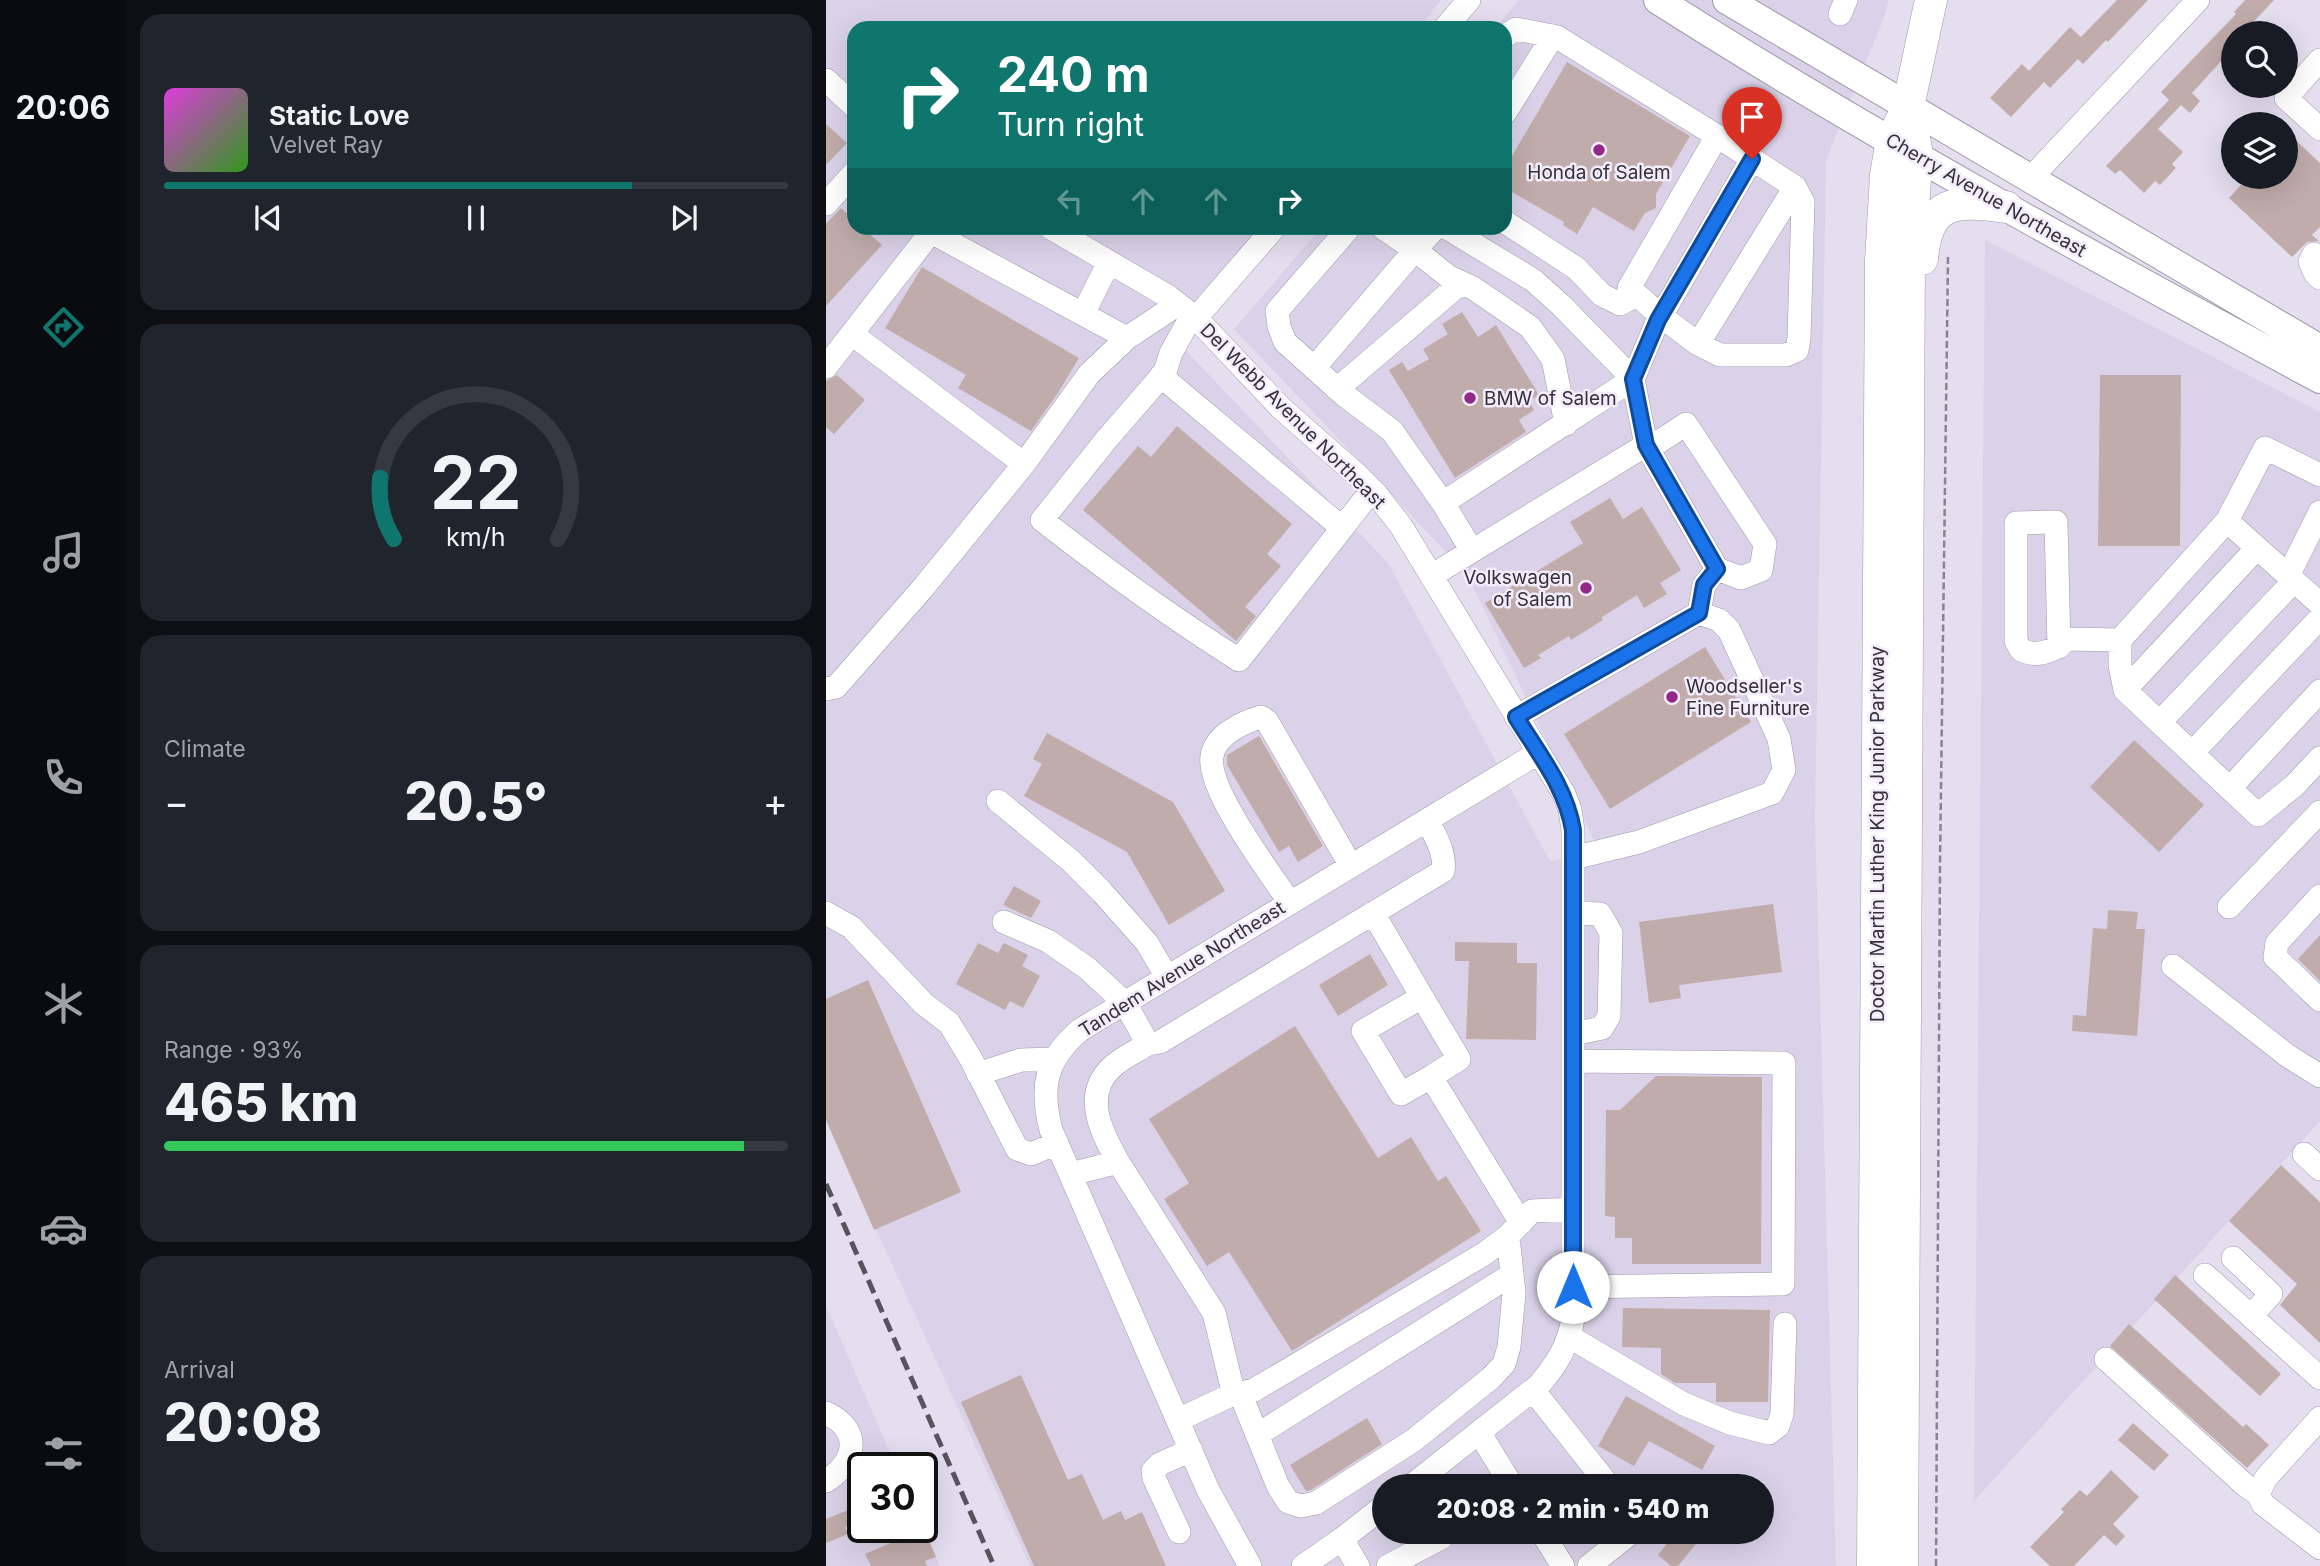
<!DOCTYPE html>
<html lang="en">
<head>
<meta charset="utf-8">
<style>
	:root { --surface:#171b24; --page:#20242c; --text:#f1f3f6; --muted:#9ea1a6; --line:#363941; --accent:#0f766e }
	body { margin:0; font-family:Inter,sans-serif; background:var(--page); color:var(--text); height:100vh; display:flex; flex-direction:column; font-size:26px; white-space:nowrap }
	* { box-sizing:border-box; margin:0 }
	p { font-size:23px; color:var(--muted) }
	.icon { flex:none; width:38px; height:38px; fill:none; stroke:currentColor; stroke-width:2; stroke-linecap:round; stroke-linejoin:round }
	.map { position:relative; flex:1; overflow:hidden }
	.side { display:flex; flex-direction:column; gap:14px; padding:14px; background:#0d0f14; width:700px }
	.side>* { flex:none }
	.hud { position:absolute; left:21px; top:21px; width:665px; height:214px; border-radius:21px; box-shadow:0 7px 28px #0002; background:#0f766e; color:#fff; overflow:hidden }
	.fabs { position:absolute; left:1395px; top:21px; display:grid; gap:14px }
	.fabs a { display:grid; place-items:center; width:77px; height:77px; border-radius:50%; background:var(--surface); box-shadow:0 7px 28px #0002; font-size:35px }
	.speed { position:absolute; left:21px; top:1452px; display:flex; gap:14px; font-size:35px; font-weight:700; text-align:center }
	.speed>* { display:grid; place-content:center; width:91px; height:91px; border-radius:50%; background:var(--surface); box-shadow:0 7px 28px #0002; line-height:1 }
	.speed .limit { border:4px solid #111; border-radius:10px; background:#fff; color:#111 }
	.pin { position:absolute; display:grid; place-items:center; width:60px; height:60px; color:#fff; margin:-72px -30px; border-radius:50% 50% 50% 0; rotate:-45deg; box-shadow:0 0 7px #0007 }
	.pin .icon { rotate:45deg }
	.me { position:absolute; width:77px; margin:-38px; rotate:0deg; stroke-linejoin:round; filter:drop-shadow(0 0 5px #0008) }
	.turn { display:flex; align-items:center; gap:24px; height:147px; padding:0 35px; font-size:32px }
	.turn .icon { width:91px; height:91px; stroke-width:2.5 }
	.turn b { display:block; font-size:49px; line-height:60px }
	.lanes { display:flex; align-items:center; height:66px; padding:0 35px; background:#0003; justify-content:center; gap:35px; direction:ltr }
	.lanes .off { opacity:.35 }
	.big { font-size:52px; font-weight:800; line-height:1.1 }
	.side .card { flex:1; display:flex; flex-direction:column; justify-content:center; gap:10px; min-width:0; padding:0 24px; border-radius:21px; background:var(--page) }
	.side .dial { align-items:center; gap:0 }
	.dial svg { height:182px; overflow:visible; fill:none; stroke:var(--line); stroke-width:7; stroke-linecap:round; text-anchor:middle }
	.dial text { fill:var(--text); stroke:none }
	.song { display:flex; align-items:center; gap:21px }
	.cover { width:84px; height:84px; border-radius:10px; background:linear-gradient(135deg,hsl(300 70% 55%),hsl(110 70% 35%)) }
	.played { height:7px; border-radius:4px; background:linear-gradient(90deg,var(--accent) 75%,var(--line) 75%) }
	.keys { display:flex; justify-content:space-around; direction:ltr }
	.heat { display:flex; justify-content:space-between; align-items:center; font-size:38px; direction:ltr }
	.charge { height:10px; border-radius:5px; background:linear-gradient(90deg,#34c759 93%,var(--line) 0) }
	.trip { position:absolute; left:546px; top:1474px; width:402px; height:70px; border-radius:35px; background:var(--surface); box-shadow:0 7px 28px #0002; font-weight:800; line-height:70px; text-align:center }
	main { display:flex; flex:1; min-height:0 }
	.menu { display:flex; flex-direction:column; width:126px; justify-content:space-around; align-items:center; background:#090b0e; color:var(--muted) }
	.menu .icon { width:49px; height:49px }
	.menu .on { color:var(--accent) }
	.menu b { font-size:32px; color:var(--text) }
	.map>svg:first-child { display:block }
	.built { fill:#dbd2e9; fill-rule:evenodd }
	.building { fill:#c0acaa }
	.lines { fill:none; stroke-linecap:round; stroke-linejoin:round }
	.minor-casing { stroke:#9f99a9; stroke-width:24 }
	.major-casing { stroke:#9f99a9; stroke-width:30 }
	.highway-casing { stroke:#9f99a9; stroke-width:33 }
	.path { stroke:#88848f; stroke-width:2.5; stroke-dasharray:7 3.5; stroke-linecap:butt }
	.minor { stroke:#fff; stroke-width:23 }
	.major { stroke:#fff; stroke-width:28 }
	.highway { stroke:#fff; stroke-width:32 }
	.rail { stroke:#56545c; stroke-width:5; stroke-dasharray:14 7; stroke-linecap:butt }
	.route-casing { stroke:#114b97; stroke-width:18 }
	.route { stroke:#1a73e8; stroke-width:12 }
	.poi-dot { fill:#942889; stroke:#f2ecfc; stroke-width:2.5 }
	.labels { text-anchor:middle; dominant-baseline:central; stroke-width:5; stroke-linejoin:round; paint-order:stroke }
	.poi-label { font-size:19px; fill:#343238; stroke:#f2ecfc; text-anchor:start }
	.street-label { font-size:19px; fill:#343238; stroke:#f2ecfc }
</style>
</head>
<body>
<main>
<nav class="menu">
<b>20:06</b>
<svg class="icon on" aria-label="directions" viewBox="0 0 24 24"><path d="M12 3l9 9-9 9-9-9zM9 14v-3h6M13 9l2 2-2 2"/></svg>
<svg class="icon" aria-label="music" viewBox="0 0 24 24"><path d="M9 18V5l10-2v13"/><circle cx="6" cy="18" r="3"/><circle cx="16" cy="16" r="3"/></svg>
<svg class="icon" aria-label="phone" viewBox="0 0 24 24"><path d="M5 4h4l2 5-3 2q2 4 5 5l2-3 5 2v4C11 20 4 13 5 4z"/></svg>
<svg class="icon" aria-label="climate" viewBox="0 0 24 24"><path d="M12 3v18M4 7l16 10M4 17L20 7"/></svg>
<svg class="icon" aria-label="car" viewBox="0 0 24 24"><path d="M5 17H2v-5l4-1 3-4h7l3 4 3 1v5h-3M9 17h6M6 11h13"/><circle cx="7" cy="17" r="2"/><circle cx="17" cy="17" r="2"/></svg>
<svg class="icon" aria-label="filters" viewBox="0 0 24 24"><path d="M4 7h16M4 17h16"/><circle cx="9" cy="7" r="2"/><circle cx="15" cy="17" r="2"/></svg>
</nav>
<section class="side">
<div class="card">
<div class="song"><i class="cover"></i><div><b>Static Love</b><p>Velvet Ray</p></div></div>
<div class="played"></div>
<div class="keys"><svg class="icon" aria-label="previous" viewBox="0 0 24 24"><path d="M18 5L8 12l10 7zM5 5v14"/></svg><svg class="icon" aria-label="pause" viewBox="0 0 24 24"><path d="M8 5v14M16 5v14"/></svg><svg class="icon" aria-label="next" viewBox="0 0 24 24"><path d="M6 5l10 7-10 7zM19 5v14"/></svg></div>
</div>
<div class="card dial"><svg viewBox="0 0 100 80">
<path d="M14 69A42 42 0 1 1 86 69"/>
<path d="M14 69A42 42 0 0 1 8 42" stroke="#0f766e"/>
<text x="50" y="56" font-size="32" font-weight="700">22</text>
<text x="50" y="72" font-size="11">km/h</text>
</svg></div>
<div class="card"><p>Climate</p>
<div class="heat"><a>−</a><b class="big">20.5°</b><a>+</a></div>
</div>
<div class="card"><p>Range · 93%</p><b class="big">465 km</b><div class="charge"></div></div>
<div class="card"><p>Arrival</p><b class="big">20:08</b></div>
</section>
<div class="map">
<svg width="1494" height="1566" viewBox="0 0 1494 1566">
	<rect width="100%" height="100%" fill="#e4deef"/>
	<path class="built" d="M0,0h615l-22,28h-565v200h409l-87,112 212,223 162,298 50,-8 -133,-279 -233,-245 87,-101h184v-200h-10l24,-28h370l-6,20 -57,140 -11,658 21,748h-806l-204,-446zM558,1486h378v45h-378z
		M1159,240l335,172v709l-346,380z
		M0,1306l71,162h-34v60h59v-3l18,41h-114z"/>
	<path class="building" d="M1291,0h31l-40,42 -2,-2 -23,24 -5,-5 -28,29 -6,-6 -33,35 -21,-19 32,-34 7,7 41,-44 11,10z
		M1419,0h29l-31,33h-10v15l-41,45 8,8 -10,12 -9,-8 -23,24 25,23 -11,12 4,4 -16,17 -5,-4 -11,12 -24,-23 -5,4 -9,-8 63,-66 -8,-8 75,-78 -2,-2z
		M741,62l123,74 -34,58v14l-11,5 -11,18 -41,-24 -16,27 -14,-9 1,-3 -59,-34v-20z
		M0,124l21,19 -21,22z
		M1460,131l34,32v64l-8,8 7,6 -12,1 -15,15 -63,-59 19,-21h38z
		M15,208l13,12v8h9l19,17 -56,61v-82z
		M96,267l157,91 -21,35 -27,38 -73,-43 8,-13 -81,-47z
		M636,312l16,25 18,-12 43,70 -10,6 5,9 -15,10 7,12 -71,46 -66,-108 13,-8 6,9 21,-12 -6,-10 25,-15 -6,-10z
		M11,375l28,25 -31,34 -8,-7v-46z
		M1274,375h81l-1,171h-82z
		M351,426l115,98 -25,30 14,12 -36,41 11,9 -20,25 -153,-131 55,-64 13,11z
		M784,498l13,21 19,-12 39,63 -21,13 7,11 -23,14 -7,-13 -35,22 1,3 -32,20 -2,-4 -31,19 3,3 -17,10 -39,-65 98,-60 -13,-21z
		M879,647l46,75 -141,87 -46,-75z
		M221,733l126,69 52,89 -56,34 -42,-73 -103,-56 18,-32 -9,-5z
		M433,736l64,110 -25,16 -9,-16 -10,6 -52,-87v-10z
		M1308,740l70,65 -45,47 -69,-65z
		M188,886l27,15 -10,17 -28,-13z
		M947,904l9,68 -103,13 2,13 -32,5 -10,-81z
		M1282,910l30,2 -2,17h9l-8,107 -65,-5 1,-16 13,1 7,-88 14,1z
		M1494,935v46l-22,-22z
		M629,942l62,1v20h20l-1,77 -70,-1 3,-78h-14z
		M152,943l20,10 6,-10 24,12 -6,11 18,10 -17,32 -13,-7 -5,9 -49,-26z
		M544,954l18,31 -50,31 -19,-31z
		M42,980l93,212 -87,38 -48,-110v-121z
		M469,1026l83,132 33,-21 27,44 8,-5 35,55 -189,120 -63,-99 -22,14 -43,-67 25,-16 -40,-64z
		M830,1076l106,1 -1,187h-129v-26h-17v-21l-10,-1 1,-106h14z
		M1455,1165l39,37v141l-40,-38 17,-21 -68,-63z
		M1349,1275l106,99 -21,22 -106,-97z
		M797,1308l147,2 -2,92h-52v-19h-41l-14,-9v-26l-39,-1z
		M1303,1324l114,103 3,-3 23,21 -22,23 -137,-122z
		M195,1375l47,105 14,-6 21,46 18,-9 4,9 17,-8 24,54h-132l-73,-164z
		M800,1396l89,50 -13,24 -53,-29 -15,25 -36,-20z
		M541,1418l15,26 -71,46 -5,1 -16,-26z
		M1307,1423l36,32 -15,16 -36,-31z
		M1285,1470l28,27 -26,27 12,12 -9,10 -12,-11 -30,31h-24l-20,-19 34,-35 -3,-3 19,-19 7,6z
		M37,1504v15l-18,8 3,7 -22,9v-24z
		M851,1531h14l9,8 -22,27h-7l-13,-11z
		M88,1533l4,7 9,-4 9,21 -11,4 2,5h-56l-6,-12z"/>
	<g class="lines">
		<g class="minor-casing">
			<path id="minor" d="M1014,14l6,-14
				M619,28l24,-28
				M679,36l11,-7 41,8 160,99
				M1494,60l-34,38 34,31
				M0,80l28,26
				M679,113l48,-77
				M1204,179l168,-179
				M0,204l28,-31
				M679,222l71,46 26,27 18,9 17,-9
				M225,228l118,69 27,21 85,90 75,66 21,21 24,31 163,268 6,16 3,20v489c-5,27 -16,45 -34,66l-128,101
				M523,228l-72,83 2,15 6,16 58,52 49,37 51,72
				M557,228l32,22 20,-22
				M621,228l86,52 29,26 71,73 25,-59 3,-4 91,-157 43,28 8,15 -4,136 -2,12 -11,5h-66l-22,-11 -37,-28 -32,-28 88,-152 35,23
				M105,232l196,106
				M1488,254l-4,8 5,11 5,5
				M257,314l26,-52
				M366,315l-21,38 -6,19 -59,68 -64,80c64,50 129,97 197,140l133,-170
				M370,318l78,-90
				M26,334l172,130
				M872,344l97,-157
				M0,367l108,-139
				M488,368l101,-118 34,27 24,11 57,39 23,32 13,65
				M335,376l180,151
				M511,389l124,-106
				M822,449l38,-25 79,120 -4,26 -20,8 -24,-9
				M1401,521l38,-73 55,27
				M646,551l-29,-48 190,-124 13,66
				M605,576l215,-131 71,124 -13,16 -5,28
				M1462,576l32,-64
				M1494,604l-93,-83 -107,119v25l5,25 133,125 37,-30 25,-27
				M1233,647l-3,-125 -40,1v118l5,9c17,8 33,1 47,-11l52,1
				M0,689l10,-2 86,-98 102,-125 65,-90 38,-36 51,-34
				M1299,690l132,-142
				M690,717l183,-104 20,7 10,10 50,109 5,31 -12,23 -133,49 -66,16
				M1334,722l134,-141
				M1366,753l128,-135
				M1404,788l90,-97
				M172,801l73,60 31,31 45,51 20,34
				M1494,896l-43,47 -2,14 45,43
				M464,903c-19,-29 -84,-114 -78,-147 3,-21 31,-34 49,-39l6,4 84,145
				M1403,907l91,-95
				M0,913l25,14 73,77 25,19 22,36 46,90 14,5 26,-11
				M547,913l49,84
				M178,922l44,19 39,27 38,35 23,41 12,-2 283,-171c3,-19 -8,-35 -16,-51
				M1347,966l115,90 32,20
				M747,1034l29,-6 7,-12 2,-83 -11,-19 -27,-1
				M152,1074l43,-14 34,-1
				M605,1077l-30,17 -38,-63 59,-34 37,62 -28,18 90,146
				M1478,1154l16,15
				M292,1162l96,151 20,82
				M245,1174l47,-12c-16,-29 -36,-66 -7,-94 10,-10 26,-17 37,-24
				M1407,1258l38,36 -19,21
				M1379,1275l115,103
				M747,1287l210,-3 1,-221 -211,-2
				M744,1337l114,67 46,19 39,10 9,-7 4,-12 3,-90
				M1280,1359l139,126 13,9
				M707,1390l76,96
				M414,1393l38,93 10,16 13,4 15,-3 98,-63 77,-62 13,-14 5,-17 5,-54 -6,-57
				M0,1413c37,17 30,49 0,68
				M1494,1418l-54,60 -8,16 5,10 57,44
				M352,1420l51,-24 25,-6 230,-136 24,-18 24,-25 41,-2
				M653,1432l33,54
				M431,1435l254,-160
				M715,1531l22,35
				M353,1532l-25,-54 -1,-7 7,-7 31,-14
				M516,1539l16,27
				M424,1566l-42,-76 -157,-360c-11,-43 -6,-70 29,-100l458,-277
				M477,1566l39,-27 42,-33
				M562,1566l53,-28
				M763,1566l44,-35"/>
		</g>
		<g class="major-casing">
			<path id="major" d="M832,0c215,137 438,258 662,379
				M901,0l593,349"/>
		</g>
		<g class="highway-casing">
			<path id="highway" d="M1096,259c5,-60 34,-59 84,-52
				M1047,1566l8,-1305 5,-86 6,-35 16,-33 23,-107
				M1076,1566l7,-1308 8,-104 -9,-47"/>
		</g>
		<path class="path" d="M1110,1566l4,-702 8,-607"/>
		<use href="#minor" class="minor"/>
		<use href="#major" class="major"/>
		<use href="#highway" class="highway"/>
		<path class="rail" d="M0,1184l168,382"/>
	</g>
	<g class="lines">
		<g class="route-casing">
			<path id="route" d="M747,1287v-457c-7,-43 -35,-77 -57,-113l183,-104 5,-28 13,-16 -71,-124 -13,-66 25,-59 94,-161"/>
		</g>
		<use href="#route" class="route"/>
	</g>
	<g class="poi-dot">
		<circle cx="773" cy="150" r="7"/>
		<circle cx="644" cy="398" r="7"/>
		<circle cx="760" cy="588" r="7"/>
		<circle cx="846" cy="697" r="7"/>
	</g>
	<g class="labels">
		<g class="poi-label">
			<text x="773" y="172" text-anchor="middle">Honda of Salem</text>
			<text x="658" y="398">BMW of Salem</text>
			<text x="746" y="577" text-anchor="end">Volkswagen<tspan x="746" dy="22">of Salem</tspan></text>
			<text x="860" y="686">Woodseller's<tspan x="860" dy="22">Fine Furniture</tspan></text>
		</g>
		<g class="street-label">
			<text transform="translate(1160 195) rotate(30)">Cherry Avenue Northeast</text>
			<text transform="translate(467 416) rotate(45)">Del Webb Avenue Northeast</text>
			<text transform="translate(1051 834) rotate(-90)">Doctor Martin Luther King Junior Parkway</text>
			<text transform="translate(356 969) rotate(-32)">Tandem Avenue Northeast</text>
		</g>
	</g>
</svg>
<div class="fabs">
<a><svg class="icon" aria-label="search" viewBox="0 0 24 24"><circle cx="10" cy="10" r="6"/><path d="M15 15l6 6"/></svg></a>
<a><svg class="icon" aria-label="layers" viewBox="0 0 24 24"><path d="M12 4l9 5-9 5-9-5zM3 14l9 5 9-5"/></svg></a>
</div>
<div class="speed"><div class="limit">30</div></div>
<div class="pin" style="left:926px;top:159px;background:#d93025"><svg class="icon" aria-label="arrive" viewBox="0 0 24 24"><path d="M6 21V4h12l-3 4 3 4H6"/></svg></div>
<svg class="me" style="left:747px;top:1287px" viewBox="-20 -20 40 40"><circle r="19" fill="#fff"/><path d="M0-13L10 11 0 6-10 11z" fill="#1a73e8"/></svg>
<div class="trip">20:08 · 2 min · 540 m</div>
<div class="hud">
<div class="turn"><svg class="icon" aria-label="right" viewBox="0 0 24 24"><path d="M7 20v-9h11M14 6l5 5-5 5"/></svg><div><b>240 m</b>Turn right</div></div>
<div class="lanes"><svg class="icon off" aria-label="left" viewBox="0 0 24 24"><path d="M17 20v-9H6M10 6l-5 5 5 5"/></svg><svg class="icon off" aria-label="ahead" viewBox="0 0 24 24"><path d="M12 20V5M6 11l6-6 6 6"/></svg><svg class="icon off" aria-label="ahead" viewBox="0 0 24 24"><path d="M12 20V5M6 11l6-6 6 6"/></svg><svg class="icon" aria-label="right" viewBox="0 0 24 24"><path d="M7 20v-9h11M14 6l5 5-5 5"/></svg></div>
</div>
</div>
</main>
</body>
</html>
